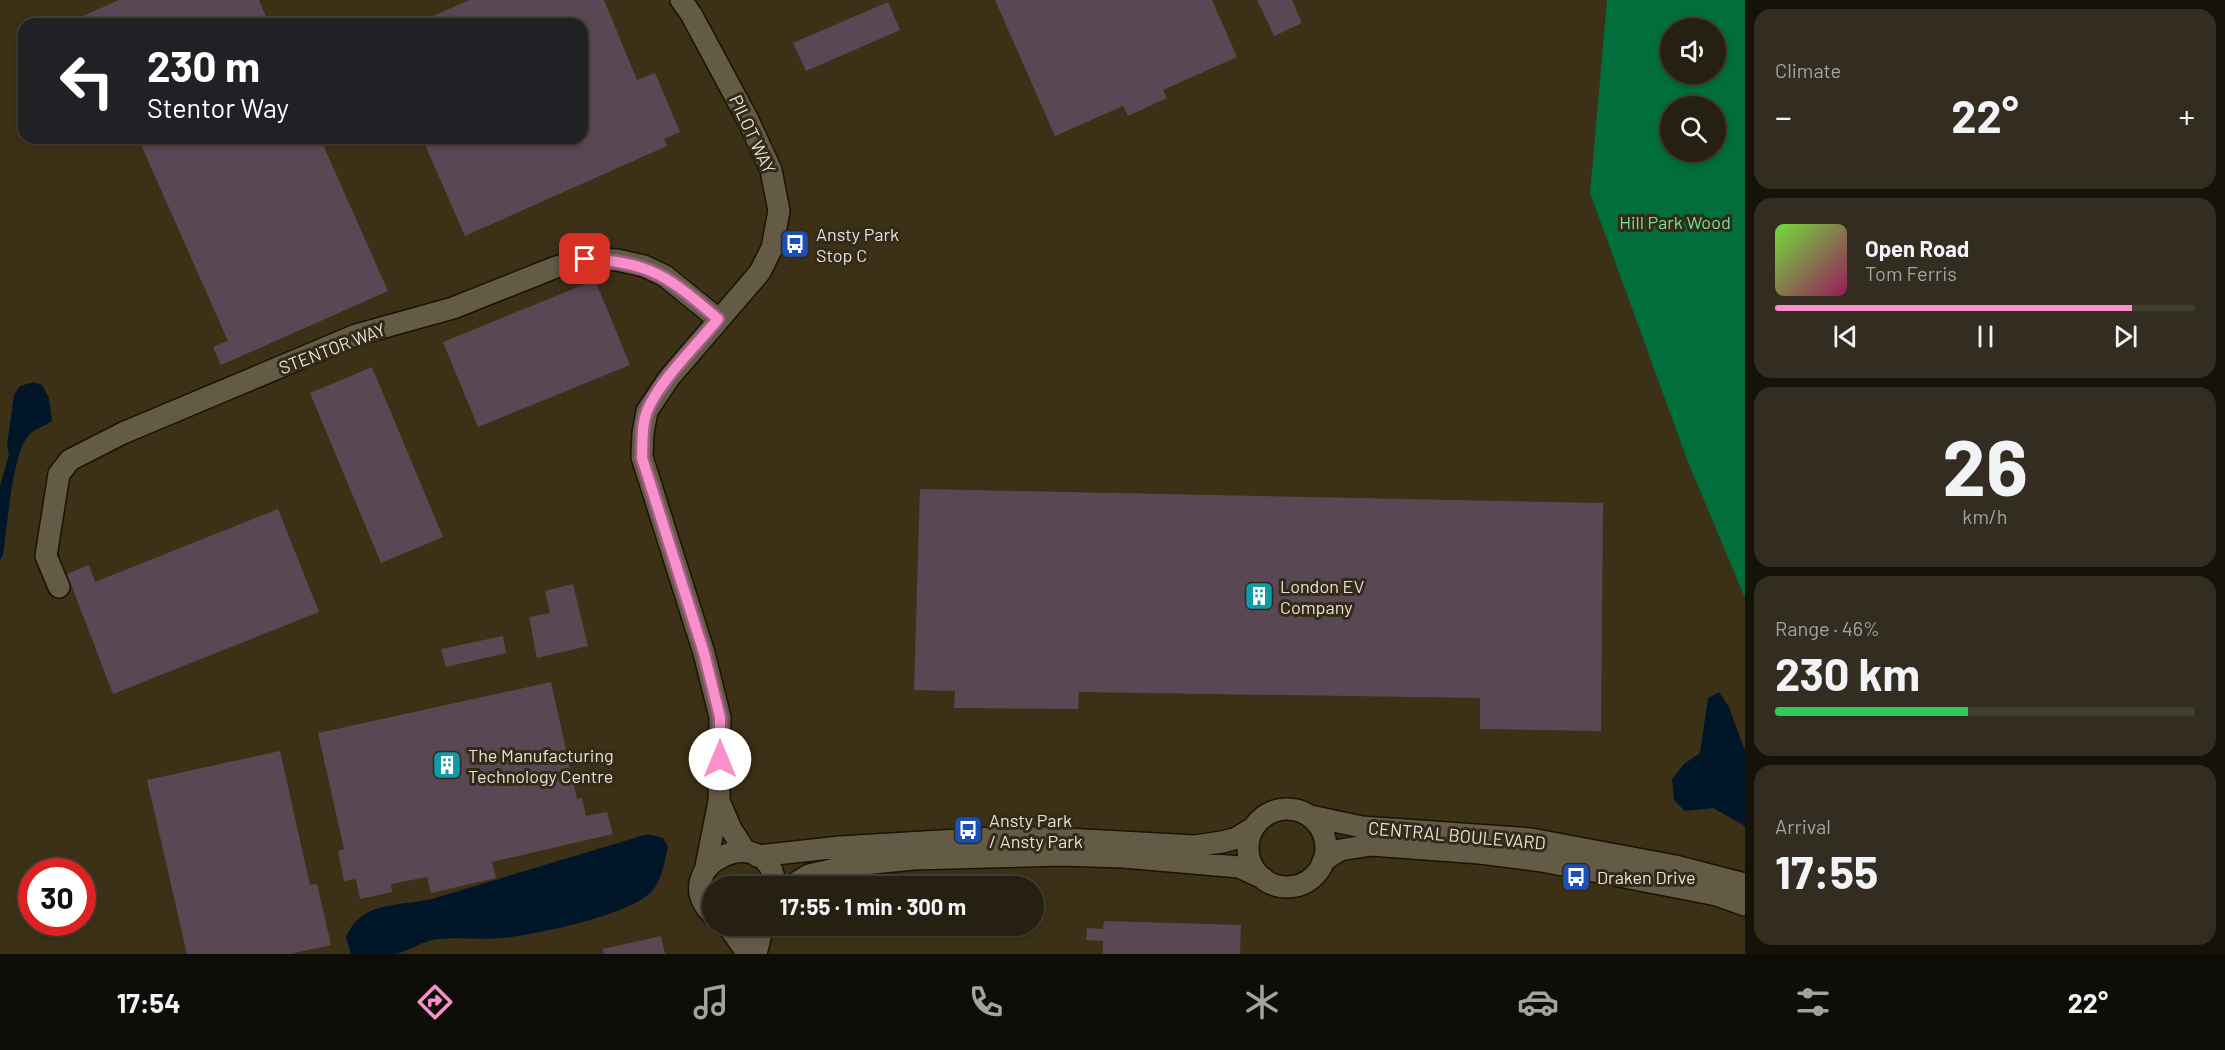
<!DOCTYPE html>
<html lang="en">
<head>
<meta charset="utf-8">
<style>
	:root { --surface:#262012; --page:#322d20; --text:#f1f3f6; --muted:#a4a39f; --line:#423e32; --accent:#f890cc }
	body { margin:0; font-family:Barlow,sans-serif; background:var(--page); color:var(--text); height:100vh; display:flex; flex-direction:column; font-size:22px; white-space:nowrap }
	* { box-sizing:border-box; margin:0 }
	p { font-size:20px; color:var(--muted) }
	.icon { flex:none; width:33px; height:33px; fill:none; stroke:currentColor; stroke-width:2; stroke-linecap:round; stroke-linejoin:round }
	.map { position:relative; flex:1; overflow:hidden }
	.panel { display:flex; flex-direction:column; gap:9px; padding:9px; background:#15120a; width:480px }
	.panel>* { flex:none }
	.top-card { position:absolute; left:18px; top:18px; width:570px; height:126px; border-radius:18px; box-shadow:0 3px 9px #0003,0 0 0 2px var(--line); background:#202124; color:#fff; overflow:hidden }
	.fabs { position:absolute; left:1660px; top:18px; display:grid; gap:12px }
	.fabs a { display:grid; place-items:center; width:66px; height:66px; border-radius:50%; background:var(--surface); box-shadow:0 3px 9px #0003,0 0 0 2px var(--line); font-size:30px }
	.speed { position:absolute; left:18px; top:858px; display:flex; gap:12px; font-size:30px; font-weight:700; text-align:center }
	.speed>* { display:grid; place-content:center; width:78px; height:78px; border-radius:50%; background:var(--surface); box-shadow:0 3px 9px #0003,0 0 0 2px var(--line); line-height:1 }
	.speed .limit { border:9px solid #d22; background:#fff; color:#111 }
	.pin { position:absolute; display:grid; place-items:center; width:51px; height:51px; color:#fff; margin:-26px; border-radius:12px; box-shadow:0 3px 9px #0006 }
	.me { position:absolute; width:66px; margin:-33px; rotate:0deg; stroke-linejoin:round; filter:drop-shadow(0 0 4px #0008) }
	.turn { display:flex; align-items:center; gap:21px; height:126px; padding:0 30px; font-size:27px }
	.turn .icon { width:78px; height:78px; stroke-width:2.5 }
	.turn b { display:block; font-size:42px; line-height:51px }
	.big { font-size:45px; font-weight:700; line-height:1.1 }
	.panel .tile { flex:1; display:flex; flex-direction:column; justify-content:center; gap:9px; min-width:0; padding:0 21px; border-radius:18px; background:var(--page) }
	.panel .dial { align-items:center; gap:0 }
	.dial b { font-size:78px; line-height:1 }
	.song { display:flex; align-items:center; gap:18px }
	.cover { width:72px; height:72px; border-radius:9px; background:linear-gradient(135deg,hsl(100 70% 55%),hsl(330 70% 35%)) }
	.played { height:6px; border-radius:3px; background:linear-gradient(90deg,var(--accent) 85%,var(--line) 85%) }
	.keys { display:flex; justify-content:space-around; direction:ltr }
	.heat { display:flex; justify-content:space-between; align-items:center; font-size:33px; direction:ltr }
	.charge { height:9px; border-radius:4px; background:linear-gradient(90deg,#34c759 46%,var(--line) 0) }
	.trip { position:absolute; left:702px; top:876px; width:342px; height:60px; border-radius:30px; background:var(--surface); box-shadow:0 3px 9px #0003,0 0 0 2px var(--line); font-weight:700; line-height:60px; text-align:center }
	.tabs { display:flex; height:96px; justify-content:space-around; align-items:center; background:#0f0d07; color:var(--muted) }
	.tabs .icon { width:42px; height:42px }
	.tabs .on { color:var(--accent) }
	.tabs b { font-size:27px; color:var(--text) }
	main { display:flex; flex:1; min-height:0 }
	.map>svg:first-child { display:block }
	.built { fill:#3c3117; fill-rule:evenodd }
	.forest { fill:#026e3b; fill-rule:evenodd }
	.water { fill:#011629 }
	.building { fill:#5a4754 }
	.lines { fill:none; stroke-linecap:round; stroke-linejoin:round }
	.minor-casing { stroke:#1a1303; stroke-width:24 }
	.minor { stroke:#645b47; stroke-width:21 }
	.route-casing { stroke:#a15e85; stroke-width:15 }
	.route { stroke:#f890cc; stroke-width:10 }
	.labels { text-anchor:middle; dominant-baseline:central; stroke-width:6; stroke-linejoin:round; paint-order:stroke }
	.street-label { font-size:18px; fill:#e6e1d6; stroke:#332a18 }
	.park-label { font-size:18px; fill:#6fe399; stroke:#332a18 }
	.poi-label { font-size:18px; fill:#e6e1d6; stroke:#332a18; text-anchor:start }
</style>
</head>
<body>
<main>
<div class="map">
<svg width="1745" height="954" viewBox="0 0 1745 954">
	<rect width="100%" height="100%" fill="#332a18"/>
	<path class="built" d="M0,0h1607l-17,193 98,269 57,136v356h-1745zM24,24h558v114h-558zM32,872h50v50h-50zM712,886h322v40h-322z"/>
	<path class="forest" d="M1607,0h138v598l-57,-136 -98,-269zM1671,28h45v46h-45zM1671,106h45v46h-45z"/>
	<path class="water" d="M34,382l8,3 7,13 3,23c-9,7 -19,7 -26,18 -14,21 -19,89 -23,116l-3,5v-74l9,-32 -2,-9 7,-50 6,-9z
		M1719,692l10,15 16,44v75l-32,-18 -28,3 -11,-11 -2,-21 12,-15 16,-11 8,-55z
		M648,834l15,4 5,9c-3,13 -6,32 -15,43 -21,25 -118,45 -151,48 -21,2 -42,-1 -63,1 -17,2 -28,11 -43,15 -13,0 -32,0 -45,0l-5,-17c18,-39 53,-29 89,-39z"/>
	<path class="building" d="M119,0h140l10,24h-204z
		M470,0h134l33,80 18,-7 25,59 -16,7 3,7 -202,90 -43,-98h160v-114h-168z
		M995,0h217l25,57 -74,33 4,8 -39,18 -5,-10 -68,30z
		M1257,0h35l10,23 -28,13z
		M888,2l12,28 -94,41 -13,-28z
		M138,138h182l68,153 -167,74 -8,-18 15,-6z
		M595,280l35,85 -152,62 -35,-85z
		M372,367l71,170 -62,26 -71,-170z
		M920,489l683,14 -2,228 -121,-2v-31l-401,-6 -1,17 -124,-1 1,-17 -41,-1z
		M278,509l41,103 -206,82 -46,-120 22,-9 6,17z
		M573,584l15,62 -51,12 -8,-41 21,-4 -5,-22z
		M503,636l3,17 -60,14 -5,-18z
		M551,682l26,117 5,-1 4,18 21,-4 6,22 -121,28 4,16 -65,15 -4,-16 -36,7 1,8 -32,7 -4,-20 -12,2 -6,-30 6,-2 -26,-116z
		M280,751l30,134 7,-1 14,61 -41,9h-103l-40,-174z
		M1104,921l137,4 -1,29h-137v-13l-17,-1 1,-12 16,1z
		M661,936l4,18h-61l-1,-5z"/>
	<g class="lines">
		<g class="minor-casing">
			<path id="minor" d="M681,0l10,14 57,106 23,50 8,41 -7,37 -12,24 -91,106 -22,33 -4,22 -1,24 62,196 16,64 -1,84 -14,70
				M59,587l-13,-31 13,-82 11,-14 53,-27 233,-98 97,-27 103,-41 29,-8 32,1 27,6 21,10 53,43
				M719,801l12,28 14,22
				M1248 848a39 39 0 1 1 78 0a39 39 0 1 1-78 0Z
				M1310,816l52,11 169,12 144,27 70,18
				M757,856l83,-9 151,-9h56l148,8 27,-4 15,-4 16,-10
				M1323,861l17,-11 31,-5 109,8 62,8 175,34 28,10
				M791,886l18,-11 44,-10 60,-6 148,-4 63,2 115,10 24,11
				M712,914c-48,-50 59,-96 63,-28
				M728,926l20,28
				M756,954l7,-28"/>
		</g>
		<use href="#minor" class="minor"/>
	</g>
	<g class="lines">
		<g class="route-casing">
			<path id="route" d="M585,259c65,2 85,19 133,60 -22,27 -58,61 -71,92 -6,15 -4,32 -5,47l62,195 16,64v42"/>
		</g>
		<use href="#route" class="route"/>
	</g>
	<defs>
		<g id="bus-square" transform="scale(1.5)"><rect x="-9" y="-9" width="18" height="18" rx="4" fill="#1a4fb4" stroke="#332a18"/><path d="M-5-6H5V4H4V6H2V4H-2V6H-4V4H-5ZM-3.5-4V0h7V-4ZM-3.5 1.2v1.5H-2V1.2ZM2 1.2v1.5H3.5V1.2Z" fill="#fff"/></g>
		<g id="building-square" transform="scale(1.5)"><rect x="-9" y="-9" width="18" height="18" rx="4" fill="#0f9aa8" stroke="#332a18"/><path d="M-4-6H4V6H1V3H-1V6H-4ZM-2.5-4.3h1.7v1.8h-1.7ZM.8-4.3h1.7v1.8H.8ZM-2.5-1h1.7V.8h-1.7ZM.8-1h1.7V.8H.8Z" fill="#fff"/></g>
	</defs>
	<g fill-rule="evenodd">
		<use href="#bus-square" x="795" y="244"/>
		<use href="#building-square" x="1259" y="596"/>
		<use href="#building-square" x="447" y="765"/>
		<use href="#bus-square" x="968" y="830"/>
		<use href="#bus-square" x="1576" y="877"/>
	</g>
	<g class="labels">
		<g class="street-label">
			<text transform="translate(753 134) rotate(65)">PILOT WAY</text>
			<text transform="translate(332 348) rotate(-21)">STENTOR WAY</text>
			<text transform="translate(1457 835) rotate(5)">CENTRAL BOULEVARD</text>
		</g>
		<g class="park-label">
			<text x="1675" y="222">Hill Park Wood</text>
		</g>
		<g class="poi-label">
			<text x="816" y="234">Ansty Park<tspan x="816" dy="21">Stop C</tspan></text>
			<text x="1280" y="586">London EV<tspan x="1280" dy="21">Company</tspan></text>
			<text x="468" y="755">The Manufacturing<tspan x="468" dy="21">Technology Centre</tspan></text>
			<text x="989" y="820">Ansty Park<tspan x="989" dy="21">/ Ansty Park</tspan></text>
			<text x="1597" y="877">Draken Drive</text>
		</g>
	</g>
</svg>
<div class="fabs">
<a><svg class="icon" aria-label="sound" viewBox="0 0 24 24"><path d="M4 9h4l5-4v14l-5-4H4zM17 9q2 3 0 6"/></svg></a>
<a><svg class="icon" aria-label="search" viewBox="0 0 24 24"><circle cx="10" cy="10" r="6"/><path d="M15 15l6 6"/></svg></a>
</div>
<div class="speed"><div class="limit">30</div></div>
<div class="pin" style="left:585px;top:259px;background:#d93025"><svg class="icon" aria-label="arrive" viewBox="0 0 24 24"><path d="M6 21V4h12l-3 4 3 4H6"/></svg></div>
<svg class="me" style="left:720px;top:759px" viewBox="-20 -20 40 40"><circle r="19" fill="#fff"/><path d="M0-13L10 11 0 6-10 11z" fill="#f890cc"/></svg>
<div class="trip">17:55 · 1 min · 300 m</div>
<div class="top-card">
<div class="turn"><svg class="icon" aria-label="left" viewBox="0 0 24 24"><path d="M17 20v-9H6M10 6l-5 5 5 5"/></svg><div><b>230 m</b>Stentor Way</div></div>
</div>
</div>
<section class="panel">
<div class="tile"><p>Climate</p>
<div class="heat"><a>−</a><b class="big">22°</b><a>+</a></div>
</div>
<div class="tile">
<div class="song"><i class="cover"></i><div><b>Open Road</b><p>Tom Ferris</p></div></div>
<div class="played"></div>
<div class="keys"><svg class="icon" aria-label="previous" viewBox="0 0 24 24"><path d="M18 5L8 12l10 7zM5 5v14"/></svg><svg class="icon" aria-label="pause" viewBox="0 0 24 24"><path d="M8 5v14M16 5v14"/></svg><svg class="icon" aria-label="next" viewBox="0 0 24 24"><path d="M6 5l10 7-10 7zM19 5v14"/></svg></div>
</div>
<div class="tile dial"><b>26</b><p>km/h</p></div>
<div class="tile"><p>Range · 46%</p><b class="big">230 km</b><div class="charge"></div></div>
<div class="tile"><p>Arrival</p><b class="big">17:55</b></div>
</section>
</main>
<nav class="tabs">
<b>17:54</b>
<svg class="icon on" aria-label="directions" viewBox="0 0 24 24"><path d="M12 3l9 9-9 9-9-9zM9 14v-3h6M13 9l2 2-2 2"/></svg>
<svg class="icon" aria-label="music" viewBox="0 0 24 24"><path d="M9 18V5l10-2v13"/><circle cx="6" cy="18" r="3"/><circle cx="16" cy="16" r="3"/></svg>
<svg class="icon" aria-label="phone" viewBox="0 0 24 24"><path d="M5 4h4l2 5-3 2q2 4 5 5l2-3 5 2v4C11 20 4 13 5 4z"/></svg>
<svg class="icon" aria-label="climate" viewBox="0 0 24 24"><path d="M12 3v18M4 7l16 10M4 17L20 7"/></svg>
<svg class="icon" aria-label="car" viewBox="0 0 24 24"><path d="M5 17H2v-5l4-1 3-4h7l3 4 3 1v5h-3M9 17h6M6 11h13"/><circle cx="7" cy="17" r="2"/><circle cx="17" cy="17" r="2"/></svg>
<svg class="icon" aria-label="filters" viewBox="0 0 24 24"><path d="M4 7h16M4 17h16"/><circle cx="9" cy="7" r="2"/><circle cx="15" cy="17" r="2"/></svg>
<b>22°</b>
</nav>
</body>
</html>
